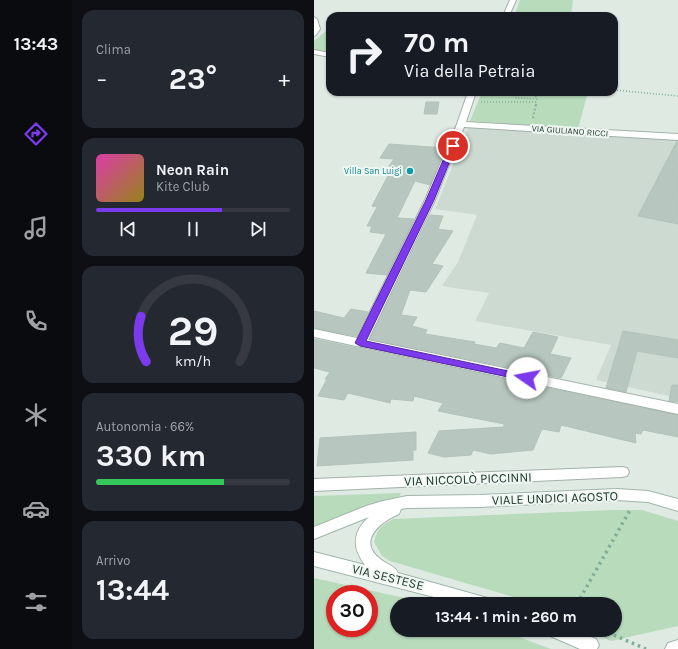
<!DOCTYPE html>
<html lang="it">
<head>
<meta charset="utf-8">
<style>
	:root { --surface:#171b24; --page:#242831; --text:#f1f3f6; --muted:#9ea1a6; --line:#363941; --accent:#7c3aed }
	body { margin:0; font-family:Karla,sans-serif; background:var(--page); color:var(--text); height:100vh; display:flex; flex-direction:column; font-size:15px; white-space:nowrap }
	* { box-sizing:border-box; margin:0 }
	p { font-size:13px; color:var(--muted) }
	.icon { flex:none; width:22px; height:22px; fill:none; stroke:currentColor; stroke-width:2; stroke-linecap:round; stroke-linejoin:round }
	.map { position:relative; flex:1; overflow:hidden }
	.side { display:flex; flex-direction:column; gap:10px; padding:10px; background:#0d0f14; width:242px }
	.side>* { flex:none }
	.hud { position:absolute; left:12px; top:12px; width:292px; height:84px; border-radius:12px; box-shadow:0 1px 3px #0004; background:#171b24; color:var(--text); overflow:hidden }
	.speed { position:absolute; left:12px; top:585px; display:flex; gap:8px; font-size:20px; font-weight:700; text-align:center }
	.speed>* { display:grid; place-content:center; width:52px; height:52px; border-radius:50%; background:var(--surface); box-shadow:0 1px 3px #0004; line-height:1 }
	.speed .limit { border:6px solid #d22; background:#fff; color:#111 }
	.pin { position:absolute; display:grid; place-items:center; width:34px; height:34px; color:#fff; margin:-17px; border:2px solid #fff; border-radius:50%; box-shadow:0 1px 4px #0007 }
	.me { position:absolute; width:44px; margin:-22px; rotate:282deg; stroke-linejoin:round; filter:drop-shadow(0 0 3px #0008) }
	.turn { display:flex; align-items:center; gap:14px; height:84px; padding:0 12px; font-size:18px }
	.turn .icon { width:52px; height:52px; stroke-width:2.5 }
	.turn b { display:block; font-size:28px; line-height:34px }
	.big { font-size:30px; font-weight:700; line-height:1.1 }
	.side .widget { flex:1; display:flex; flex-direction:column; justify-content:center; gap:6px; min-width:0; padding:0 14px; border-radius:12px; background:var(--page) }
	.side .dial { align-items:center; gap:0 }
	.dial svg { height:104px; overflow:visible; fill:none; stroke:var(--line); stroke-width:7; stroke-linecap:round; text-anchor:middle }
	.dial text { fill:var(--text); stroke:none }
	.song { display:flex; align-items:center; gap:12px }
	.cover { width:48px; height:48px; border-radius:6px; background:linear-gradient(135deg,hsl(320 70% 55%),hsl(50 70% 35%)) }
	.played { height:4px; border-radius:2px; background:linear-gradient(90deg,var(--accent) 65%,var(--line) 65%) }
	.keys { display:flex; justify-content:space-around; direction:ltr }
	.heat { display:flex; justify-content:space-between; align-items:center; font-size:22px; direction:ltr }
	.charge { height:6px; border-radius:3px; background:linear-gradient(90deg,#34c759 66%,var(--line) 0) }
	.trip { position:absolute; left:76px; top:597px; width:232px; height:40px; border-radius:20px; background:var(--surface); box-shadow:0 1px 3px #0004; font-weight:700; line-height:40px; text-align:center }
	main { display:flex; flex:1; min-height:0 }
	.tabs { display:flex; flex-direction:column; width:72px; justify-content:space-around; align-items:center; background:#090b0e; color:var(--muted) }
	.tabs .icon { width:28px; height:28px }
	.tabs .current { color:var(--accent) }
	.tabs b { font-size:18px; color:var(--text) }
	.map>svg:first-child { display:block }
	.built { fill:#cddad2 }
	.green { fill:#b8dbbc; fill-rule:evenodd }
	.building { fill:#b7c7bf; stroke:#b2c3b9 }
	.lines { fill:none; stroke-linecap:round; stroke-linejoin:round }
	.street-casing { stroke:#a2b1a9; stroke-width:2 }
	.secondary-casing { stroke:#9fb5aa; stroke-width:2 }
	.path-far2 { stroke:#80ad98; stroke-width:1.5; stroke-dasharray:1 2; stroke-linecap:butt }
	.path-far1 { stroke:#80ad98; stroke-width:2; stroke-dasharray:1.5 2.5; stroke-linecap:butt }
	.path { stroke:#80ad98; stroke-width:3.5; stroke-dasharray:2.5 4; stroke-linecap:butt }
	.street { fill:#fff; fill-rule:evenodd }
	.secondary { fill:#fff; fill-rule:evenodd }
	.route { fill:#7c3aed; stroke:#51269a }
	.culture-dot { fill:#0f9aa8; stroke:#eff7f2; stroke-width:1.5 }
	.labels { text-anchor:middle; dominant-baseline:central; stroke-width:4; stroke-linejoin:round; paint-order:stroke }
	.far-street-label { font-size:9px; fill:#21392f; stroke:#eff7f2 }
	.far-culture-label { font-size:9px; fill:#0d838f; stroke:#eff7f2; text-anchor:end }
	.near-street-label { font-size:13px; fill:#21392f; stroke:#eff7f2 }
</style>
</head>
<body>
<main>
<nav class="tabs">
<b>13:43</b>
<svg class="icon current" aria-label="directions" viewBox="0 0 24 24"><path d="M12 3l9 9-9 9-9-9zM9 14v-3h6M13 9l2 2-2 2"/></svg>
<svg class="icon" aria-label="music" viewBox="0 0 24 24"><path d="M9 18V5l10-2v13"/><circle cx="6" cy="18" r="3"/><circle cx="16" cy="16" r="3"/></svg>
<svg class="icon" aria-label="phone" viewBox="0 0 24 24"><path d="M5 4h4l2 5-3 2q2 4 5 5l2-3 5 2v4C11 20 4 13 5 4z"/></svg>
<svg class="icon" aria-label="climate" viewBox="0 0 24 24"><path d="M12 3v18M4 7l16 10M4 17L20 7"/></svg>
<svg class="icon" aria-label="car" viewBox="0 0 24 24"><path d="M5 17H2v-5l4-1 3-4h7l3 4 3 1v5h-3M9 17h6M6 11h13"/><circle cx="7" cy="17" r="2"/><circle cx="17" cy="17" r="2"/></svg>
<svg class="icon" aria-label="filters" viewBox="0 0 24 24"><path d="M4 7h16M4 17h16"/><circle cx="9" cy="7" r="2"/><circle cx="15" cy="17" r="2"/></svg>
</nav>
<section class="side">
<div class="widget"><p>Clima</p>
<div class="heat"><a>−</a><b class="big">23°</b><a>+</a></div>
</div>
<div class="widget">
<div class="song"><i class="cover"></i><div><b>Neon Rain</b><p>Kite Club</p></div></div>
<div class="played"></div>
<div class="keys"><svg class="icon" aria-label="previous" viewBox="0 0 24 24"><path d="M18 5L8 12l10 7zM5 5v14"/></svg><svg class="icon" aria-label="pause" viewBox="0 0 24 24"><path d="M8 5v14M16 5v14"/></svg><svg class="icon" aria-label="next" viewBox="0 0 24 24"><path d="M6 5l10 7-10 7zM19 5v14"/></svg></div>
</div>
<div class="widget dial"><svg viewBox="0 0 100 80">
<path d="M14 69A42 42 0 1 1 86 69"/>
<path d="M14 69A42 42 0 0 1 10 34" stroke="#7c3aed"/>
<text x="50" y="56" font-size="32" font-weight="700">29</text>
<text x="50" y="72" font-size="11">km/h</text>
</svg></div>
<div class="widget"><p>Autonomia · 66%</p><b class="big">330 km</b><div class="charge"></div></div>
<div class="widget"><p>Arrivo</p><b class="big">13:44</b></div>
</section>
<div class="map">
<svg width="364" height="649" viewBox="0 0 364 649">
	<rect width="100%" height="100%" fill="#dfeae3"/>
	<path class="built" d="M156,123l208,13v262l-82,-18 15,-35 -136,-24 14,-28 -47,-7 16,-24 19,-47 -42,-6z"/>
	<path class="green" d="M206,0h53l-2,16h-57z
		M13,30h3v22l-16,-2v-9z
		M168,92h106l-10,37 -108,-8z
		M87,493l-2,4 -19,6 -66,26v-33z
		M299,510h29l36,11v105l-67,15 -24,-11h28v-26h-88l-17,-8 -120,-35 -8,-5 -8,-14c4,-14 7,-16 19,-23z
		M0,578l95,21 13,5h-25v26h103l51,19h-237zM21,594h34v34h-34z"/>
	<path class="building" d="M112,102h13l-2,12h-13z
		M363,141l1,83 -40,-8z
		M75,144l56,4 -15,37 -15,-4 -18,37 17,1 -27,56 -21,-2 20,-39 -16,-2 2,-6h-5l10,-19 -5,-1 18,-34 5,-5 -6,-1 5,-7 -14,-1z
		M116,215l13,1 -5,13 15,2 -21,33 11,2 -17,26 -16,-2 -9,25 16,2 -5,9 15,4 -2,4 50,8 -1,2 22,4 4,-5 24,5 9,-16 25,5 -8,17 21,4 -10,20 -191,-39z
		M37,309l17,3 -12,24 -42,-8v-17l30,7z
		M309,331l55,9v18l-41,-7 -11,41 -20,-4z
		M0,339l364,76v22l-35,-7 -2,4 -6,-1 1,10 -75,-18 -2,7 -17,-3 -9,21 -42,4 -18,-4 -2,5 -27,2 -16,-4 11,-22 65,-4v-3l-66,-13 5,-8 -29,-7 -1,5 -22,-2 -1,4 -42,-10 -4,7 -26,-4 9,-17h-2l5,-7 -16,-4z
		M358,385h6v17l-9,-1z
		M102,432v18h-3v10l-96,6 3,-28z"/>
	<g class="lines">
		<g class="street-casing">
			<path id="street" d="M196,0h6l-7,16h-6z
				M0,17l3,2 3,10 -4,6 -2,1z
				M0,50l16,3v4l-16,-3z
				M154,92h8l-10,30 212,12v6l-214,-13 -29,73 -67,140 310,64v10l-364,-77v-8l43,9 68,-138 32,-76z
				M308,467l5,1 2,4 -2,4 -5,1 -308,14v-12z"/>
		</g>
		<g class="secondary-casing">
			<path id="secondary" d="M303,489l31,2 30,8v12l-30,-9 -31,-2 -137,7 -73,1 -6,1 -2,5c-17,7 -42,26 -20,44 6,6 16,7 19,15l86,24 6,2 3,5h-32l-147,-38v-14l51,13c-13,-17 -13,-33 4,-48l-55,22v-12l52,-21 17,-5 24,-5 73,-1z
				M231,630h28l23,9 3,6 -2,4h-17l-32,-14z
				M364,640v9h-13l3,-6z"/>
		</g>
		<path class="path-far2" d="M300,90l64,6
			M205,92l-3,6 21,1 -2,-4
			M204,93l19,2 13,-3
			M167,102h56
			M222,105l1,-3"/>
		<path class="path-far1" d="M219,118l3,-14"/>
		<path class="path" d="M263,604l53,-94
			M288,630l44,19"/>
		<use href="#street" class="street"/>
		<use href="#secondary" class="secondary"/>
	</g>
	<path class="route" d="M136,144l6,2 -22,54 -68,141 161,34h3l2,3 -2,2 -3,1 -167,-35 -5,-3 71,-143z"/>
	<circle class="culture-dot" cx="96" cy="171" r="4"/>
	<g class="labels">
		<g class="far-street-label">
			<text transform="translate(256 131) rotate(4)">VIA GIULIANO RICCI</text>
		</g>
		<g class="far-culture-label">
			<text x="88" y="171">Villa San Luigi</text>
		</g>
		<g class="near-street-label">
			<text transform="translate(154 479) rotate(-2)">VIA NICCOLÒ PICCINNI</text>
			<text transform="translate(241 498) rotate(-2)">VIALE UNDICI AGOSTO</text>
			<text transform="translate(74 577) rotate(14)">VIA SESTESE</text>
		</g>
	</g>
</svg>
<div class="speed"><div class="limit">30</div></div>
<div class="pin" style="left:139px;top:146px;background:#d93025"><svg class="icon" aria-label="arrive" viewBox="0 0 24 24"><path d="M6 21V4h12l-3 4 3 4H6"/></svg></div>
<svg class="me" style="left:213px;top:378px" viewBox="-20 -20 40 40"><circle r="19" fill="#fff"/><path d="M0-13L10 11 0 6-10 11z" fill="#7c3aed"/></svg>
<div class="trip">13:44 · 1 min · 260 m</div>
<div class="hud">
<div class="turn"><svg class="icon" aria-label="right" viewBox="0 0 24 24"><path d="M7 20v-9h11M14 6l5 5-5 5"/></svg><div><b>70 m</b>Via della Petraia</div></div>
</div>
</div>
</main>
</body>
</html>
